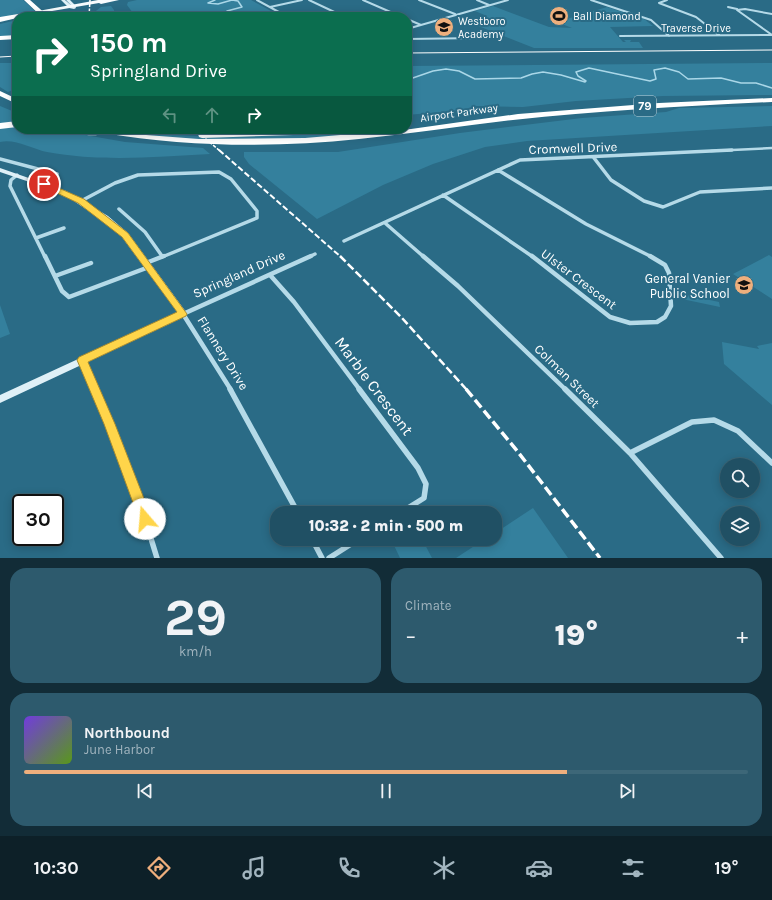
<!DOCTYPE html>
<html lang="en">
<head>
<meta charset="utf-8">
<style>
	:root { --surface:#205064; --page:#2d5a6d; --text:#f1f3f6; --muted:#a2b5bf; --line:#3d6778; --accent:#eeaf7d }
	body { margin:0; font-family:Karla,sans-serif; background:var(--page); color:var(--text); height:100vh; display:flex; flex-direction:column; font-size:15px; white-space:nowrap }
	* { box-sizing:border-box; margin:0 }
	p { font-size:13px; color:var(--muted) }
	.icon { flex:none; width:22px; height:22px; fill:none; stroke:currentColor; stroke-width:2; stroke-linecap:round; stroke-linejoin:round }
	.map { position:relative; height:558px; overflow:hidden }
	.panel { display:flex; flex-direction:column; gap:10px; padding:10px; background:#122c37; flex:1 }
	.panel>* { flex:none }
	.top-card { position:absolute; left:12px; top:12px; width:400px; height:122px; border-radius:16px; box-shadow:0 2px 10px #0003,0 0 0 1px var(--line); background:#0b6e4f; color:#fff; overflow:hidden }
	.fabs { position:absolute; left:720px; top:458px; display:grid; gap:8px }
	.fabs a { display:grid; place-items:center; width:40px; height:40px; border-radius:50%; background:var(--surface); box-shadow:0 2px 10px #0003,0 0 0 1px var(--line); font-size:20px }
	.speed { position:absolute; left:12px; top:494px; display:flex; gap:8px; font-size:20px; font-weight:700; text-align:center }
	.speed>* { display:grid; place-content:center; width:52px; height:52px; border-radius:50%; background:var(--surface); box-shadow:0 2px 10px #0003,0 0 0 1px var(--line); line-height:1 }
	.speed .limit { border:2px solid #111; border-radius:6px; background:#fff; color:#111 }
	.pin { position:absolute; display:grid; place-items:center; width:34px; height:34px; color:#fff; margin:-17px; border:2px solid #fff; border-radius:50%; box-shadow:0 1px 4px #0007 }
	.me { position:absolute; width:44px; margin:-22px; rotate:342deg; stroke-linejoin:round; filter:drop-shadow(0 0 3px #0008) }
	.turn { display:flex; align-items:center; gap:14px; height:84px; padding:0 12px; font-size:18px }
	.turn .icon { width:52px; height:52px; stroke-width:2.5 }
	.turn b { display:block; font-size:28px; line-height:34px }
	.lanes { display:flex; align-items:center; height:38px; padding:0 12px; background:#0003; justify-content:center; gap:20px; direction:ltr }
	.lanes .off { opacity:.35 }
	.big { font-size:30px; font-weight:800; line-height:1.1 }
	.panel .widget { flex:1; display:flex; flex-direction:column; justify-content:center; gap:6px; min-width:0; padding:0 14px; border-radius:16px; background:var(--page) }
	.panel .dial { align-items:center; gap:0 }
	.dial b { font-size:52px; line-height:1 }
	.song { display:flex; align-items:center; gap:12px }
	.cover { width:48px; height:48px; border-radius:6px; background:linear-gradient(135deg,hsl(260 70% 55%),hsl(90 70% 35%)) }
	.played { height:4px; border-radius:2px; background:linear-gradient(90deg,var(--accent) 75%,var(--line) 75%) }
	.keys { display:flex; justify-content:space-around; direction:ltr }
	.heat { display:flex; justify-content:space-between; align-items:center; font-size:22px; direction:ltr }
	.panel .tiles { flex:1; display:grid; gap:10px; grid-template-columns:1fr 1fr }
	.widget:last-child { grid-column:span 2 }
	.trip { position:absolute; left:270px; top:506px; width:232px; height:40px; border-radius:16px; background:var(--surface); box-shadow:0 2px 10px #0003,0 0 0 1px var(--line); font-weight:800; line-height:40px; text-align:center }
	.tab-bar { display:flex; height:64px; justify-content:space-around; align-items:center; background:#0d2028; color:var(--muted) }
	.tab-bar .icon { width:28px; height:28px }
	.tab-bar .current { color:var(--accent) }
	.tab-bar b { font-size:18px; color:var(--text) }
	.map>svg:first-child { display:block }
	.green { fill:#34809d }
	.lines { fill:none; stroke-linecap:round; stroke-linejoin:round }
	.stream { stroke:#aad7e8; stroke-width:1.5 }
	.street-far4 { stroke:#b5dae8; stroke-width:2 }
	.street-far3 { stroke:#b5dae8; stroke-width:2.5 }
	.street-far2 { stroke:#b5dae8; stroke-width:3.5 }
	.street-far1 { stroke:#b5dae8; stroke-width:4.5 }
	.street { stroke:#b5dae8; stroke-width:5.5 }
	.secondary { fill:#dff0f7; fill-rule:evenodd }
	.primary { fill:#f7fcfe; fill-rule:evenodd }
	.highway { fill:#fff; fill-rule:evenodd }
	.tram { stroke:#fff; stroke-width:1 }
	.rail-far3 { stroke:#fff; stroke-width:1.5; stroke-dasharray:3.5 1.5; stroke-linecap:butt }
	.rail-far2 { stroke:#fff; stroke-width:2; stroke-dasharray:6 2.5; stroke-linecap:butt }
	.rail-far1 { stroke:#fff; stroke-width:2.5; stroke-dasharray:8 3; stroke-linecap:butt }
	.rail { stroke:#fff; stroke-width:3.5; stroke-dasharray:10 4; stroke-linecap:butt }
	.route { fill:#ffd54a; stroke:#a68a30 }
	.labels { text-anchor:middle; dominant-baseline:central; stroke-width:4; stroke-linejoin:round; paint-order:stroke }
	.far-poi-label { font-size:11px; fill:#fff; stroke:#2a6b86; text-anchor:start }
	.far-street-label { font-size:11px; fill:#fff; stroke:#2a6b86 }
	.shield { fill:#2a6b86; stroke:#bfd3db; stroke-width:1 }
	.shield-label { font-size:12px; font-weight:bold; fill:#fff }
	.street-label { font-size:13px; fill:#fff; stroke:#2a6b86 }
	.poi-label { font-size:13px; fill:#fff; stroke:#2a6b86; text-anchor:end }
	.near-street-label { font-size:16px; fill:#fff; stroke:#2a6b86 }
</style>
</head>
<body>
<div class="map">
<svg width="772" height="558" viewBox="0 0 772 558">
	<rect width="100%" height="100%" fill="#2a6b86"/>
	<path class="green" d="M0,0h23l12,11 -35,8z
		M137,0h114l31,17h-146l-9,-12 1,-3z
		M111,6l3,4 1,7h-21l-2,-3 9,-7z
		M493,6l56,21 23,1 -15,-6 50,-15 37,12 9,7 -43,1 13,15h3l-2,-2h7l-1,2h9l4,6h-109l-66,-26 19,-6 -12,-5z
		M17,20v16l-17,1v-13z
		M0,63h17v25l-9,4 -8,-5z
		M772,63v32l-109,1 -87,5 -53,6 -46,-1 -15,4 -55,5v-49z
		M0,106l17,7v10l-17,2z
		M772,106v20l-245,15 -42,6 -52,17 -50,21 -66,34 -68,-55 -5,-7v-5h94l122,-19 122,-15 84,-6 13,-4z
		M17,126v3h34l74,13 78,6 7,6c-54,3 -109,8 -163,-2 -14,-3 -33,-14 -47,-10v-14z
		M102,129l67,6 65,2 176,-7 -65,8 -131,3 -52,-4z
		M769,255l3,2v42l-39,-25z
		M682,294l37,8 1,5 -38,-8z
		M0,305l10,29 -10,4z
		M722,342l37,7 -2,-3 15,-3v62l-48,-41z
		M533,508l35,50h-112l29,-19h10v-6z
		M391,539h31l10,19h-32z"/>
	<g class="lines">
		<path class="stream" d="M215,0l-7,3 10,1 14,-4
			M232,0l6,1 4,6 -15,4v2l23,-1 -4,5
			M407,80l26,-9 13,-2 13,2 16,8 46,-1 11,-4 11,-2 18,3 24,7 1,-1 -8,-5 -2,-4 13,-4 61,13 6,-2 -2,-9 11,-2 14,4 9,7 33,-1 20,5h15l16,5"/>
		<path class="street-far4" d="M257,0l31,17
			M309,0l36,17
			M363,0l39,17
			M419,0l36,14
			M477,0l12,5
			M591,0l60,20 18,16
			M667,0l-8,3 37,14 23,18
			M270,7l32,-7
			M728,7l9,2
			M772,14l-27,-5 -8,1 35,25
			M407,19l14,6
			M407,29l101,-29
			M620,36l152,-1
			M407,39l72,-1 11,-3"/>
		<path class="street-far3" d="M711,151l61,-3"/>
		<path class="street-far2" d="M594,158l17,22 33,21 19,6 37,-15 72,-4
			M0,159l57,15 -13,10
			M498,170l88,54 66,33
			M17,175l-6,5 -1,6 35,71
			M443,195l90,62
			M81,201l34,-18 23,-8 81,-3 12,7 26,32v7l-95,39
			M119,209l26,23 17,24
			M385,223l39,34
			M36,238l28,-10
			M344,241l176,-81 212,-10
			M309,257l6,-3"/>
		<path class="street-far1" d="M45,256l17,35 7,6 80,-30
			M423,256l35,30 108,104
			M532,256l78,61 20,6 27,-1 8,-5 6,-11 -2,-33 -4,-8 -15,-9
			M146,263l18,-7
			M270,275l24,27 66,88
			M55,276l36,-13
			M83,360l12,30
			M231,390l-48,-76 128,-58"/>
		<path class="street" d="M95,389l46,117 16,52
			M230,389l68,124
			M359,389l59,79 8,16 -2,14 -24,15
			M565,389l65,64 91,105
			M630,453l62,-31 22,-2 24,11 34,32
			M312,539l10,19
			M329,558l30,-19"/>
		<path class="secondary" d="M61,0h4l7,6 -6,-6h4l5,5 1,3 -2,1 -5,-1z
			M0,168l66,23 42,25 20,17 58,79 1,2 -1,2 -186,87v-8l178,-82 -56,-76 -20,-17 -40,-27 -62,-21z"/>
		<path class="primary" d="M98,0h21l-18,4 -2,-1 -82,14v1l-17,4v-4z"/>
		<path class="highway" d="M24,0h6l19,17h-7z
			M30,12l2,1v2l-32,6v-4z
			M17,35v4l-17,1v-4z
			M0,91l17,8v5l-17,-8z
			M772,98v4c-87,4 -173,9 -259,18 -52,6 -103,14 -154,19 -86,9 -171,8 -256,-6 -6,5 -31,1 -36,-4h42l37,6 53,4 106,-1 106,-9 107,-15 141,-11z
			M17,121v6l-17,2v-6z
			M169,129h29l17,3 92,-3 53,1 -4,3 -154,5 -3,-1 -1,-3 -25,-2z"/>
		<path class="tram" d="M407,53l365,-3
			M0,57l17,-1"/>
		<path class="rail-far3" d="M89,17l1,-17
			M194,129l26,22"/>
		<path class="rail-far2" d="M219,150l122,107"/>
		<path class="rail-far1" d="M340,256l62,62 65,72"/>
		<path class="rail" d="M466,389l52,63 82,106"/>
	</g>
	<path class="route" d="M42,183h5l37,16 44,34 59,81 -1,2 -98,46 27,62 37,95 -2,5 -5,2 -5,-2 -1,-5 -35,-95 -27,-64 2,-3 98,-45 -55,-75 -44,-34 -36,-17z"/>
	<defs>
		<g id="stadium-disc" transform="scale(1)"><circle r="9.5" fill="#eeaf7d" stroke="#2a6b86"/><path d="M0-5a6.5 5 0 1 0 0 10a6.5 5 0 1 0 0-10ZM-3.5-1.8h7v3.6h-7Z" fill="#111"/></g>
		<g id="school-disc" transform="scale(1)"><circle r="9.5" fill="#eeaf7d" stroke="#2a6b86"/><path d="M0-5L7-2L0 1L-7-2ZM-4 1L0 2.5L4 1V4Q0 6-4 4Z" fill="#111"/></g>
	</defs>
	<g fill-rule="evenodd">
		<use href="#stadium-disc" x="559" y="16"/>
		<use href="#school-disc" x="444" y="27"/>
		<use href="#school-disc" x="744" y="285"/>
	</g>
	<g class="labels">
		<g class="far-poi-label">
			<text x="573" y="16">Ball Diamond</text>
			<text x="458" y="21">Westboro<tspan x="458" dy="13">Academy</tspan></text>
		</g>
		<g class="far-street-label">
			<text x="696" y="28">Traverse Drive</text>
			<text transform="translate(459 113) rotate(-8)">Airport Parkway</text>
		</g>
		<rect class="shield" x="634" y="96" width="22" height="20" rx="3"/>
		<g class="shield-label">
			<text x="645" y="106">79</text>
		</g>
		<g class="street-label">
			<text transform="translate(573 148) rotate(-2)">Cromwell Drive</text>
			<text transform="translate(239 274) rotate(-24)">Springland Drive</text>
			<text transform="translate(579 279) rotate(37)">Ulster Crescent</text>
			<text transform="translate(223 353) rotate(58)">Flannery Drive</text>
			<text transform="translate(567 376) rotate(44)">Colman Street</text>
		</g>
		<g class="poi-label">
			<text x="730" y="278">General Vanier<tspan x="730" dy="15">Public School</tspan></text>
		</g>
		<g class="near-street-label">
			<text transform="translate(374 386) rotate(53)">Marble Crescent</text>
		</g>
	</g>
</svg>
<div class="fabs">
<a><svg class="icon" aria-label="search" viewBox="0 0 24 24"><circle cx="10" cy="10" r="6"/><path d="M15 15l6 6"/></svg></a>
<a><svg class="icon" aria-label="layers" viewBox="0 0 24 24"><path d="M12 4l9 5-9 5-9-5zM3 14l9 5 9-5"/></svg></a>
</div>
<div class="speed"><div class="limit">30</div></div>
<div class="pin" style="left:44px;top:184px;background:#d93025"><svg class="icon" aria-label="arrive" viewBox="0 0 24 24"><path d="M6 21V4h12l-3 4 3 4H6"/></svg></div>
<svg class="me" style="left:145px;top:519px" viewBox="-20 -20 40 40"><circle r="19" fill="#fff"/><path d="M0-13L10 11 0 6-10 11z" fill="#ffd54a"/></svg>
<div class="trip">10:32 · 2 min · 500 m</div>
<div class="top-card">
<div class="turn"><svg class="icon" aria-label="right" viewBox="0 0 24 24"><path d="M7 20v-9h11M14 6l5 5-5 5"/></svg><div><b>150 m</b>Springland Drive</div></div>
<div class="lanes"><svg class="icon off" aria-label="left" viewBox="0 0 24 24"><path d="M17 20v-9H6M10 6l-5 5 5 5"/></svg><svg class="icon off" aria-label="ahead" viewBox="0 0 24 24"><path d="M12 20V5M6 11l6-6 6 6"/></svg><svg class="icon" aria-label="right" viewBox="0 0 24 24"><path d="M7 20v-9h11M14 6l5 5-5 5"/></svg></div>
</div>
</div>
<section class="panel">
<div class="tiles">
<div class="widget dial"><b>29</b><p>km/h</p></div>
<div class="widget"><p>Climate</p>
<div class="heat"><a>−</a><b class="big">19°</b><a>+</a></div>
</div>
<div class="widget">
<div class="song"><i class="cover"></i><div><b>Northbound</b><p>June Harbor</p></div></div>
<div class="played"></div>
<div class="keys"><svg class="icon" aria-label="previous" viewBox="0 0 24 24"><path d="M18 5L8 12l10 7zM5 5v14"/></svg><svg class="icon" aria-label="pause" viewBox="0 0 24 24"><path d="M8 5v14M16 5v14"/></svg><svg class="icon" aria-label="next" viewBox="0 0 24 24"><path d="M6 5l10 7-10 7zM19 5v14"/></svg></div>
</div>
</div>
</section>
<nav class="tab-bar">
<b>10:30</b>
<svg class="icon current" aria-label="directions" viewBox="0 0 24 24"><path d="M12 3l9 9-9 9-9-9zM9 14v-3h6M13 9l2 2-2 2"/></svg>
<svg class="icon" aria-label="music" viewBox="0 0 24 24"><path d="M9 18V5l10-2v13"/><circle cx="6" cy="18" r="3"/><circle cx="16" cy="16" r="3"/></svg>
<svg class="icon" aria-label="phone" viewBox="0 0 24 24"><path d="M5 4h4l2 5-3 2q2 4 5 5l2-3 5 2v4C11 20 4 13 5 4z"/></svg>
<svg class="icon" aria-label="climate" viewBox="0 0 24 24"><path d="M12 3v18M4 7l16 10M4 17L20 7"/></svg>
<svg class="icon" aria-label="car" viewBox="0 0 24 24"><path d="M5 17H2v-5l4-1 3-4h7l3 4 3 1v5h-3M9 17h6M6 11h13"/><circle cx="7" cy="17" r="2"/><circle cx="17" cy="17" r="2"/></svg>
<svg class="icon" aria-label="filters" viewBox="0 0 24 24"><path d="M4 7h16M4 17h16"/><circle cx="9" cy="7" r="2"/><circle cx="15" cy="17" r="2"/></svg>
<b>19°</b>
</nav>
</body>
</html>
